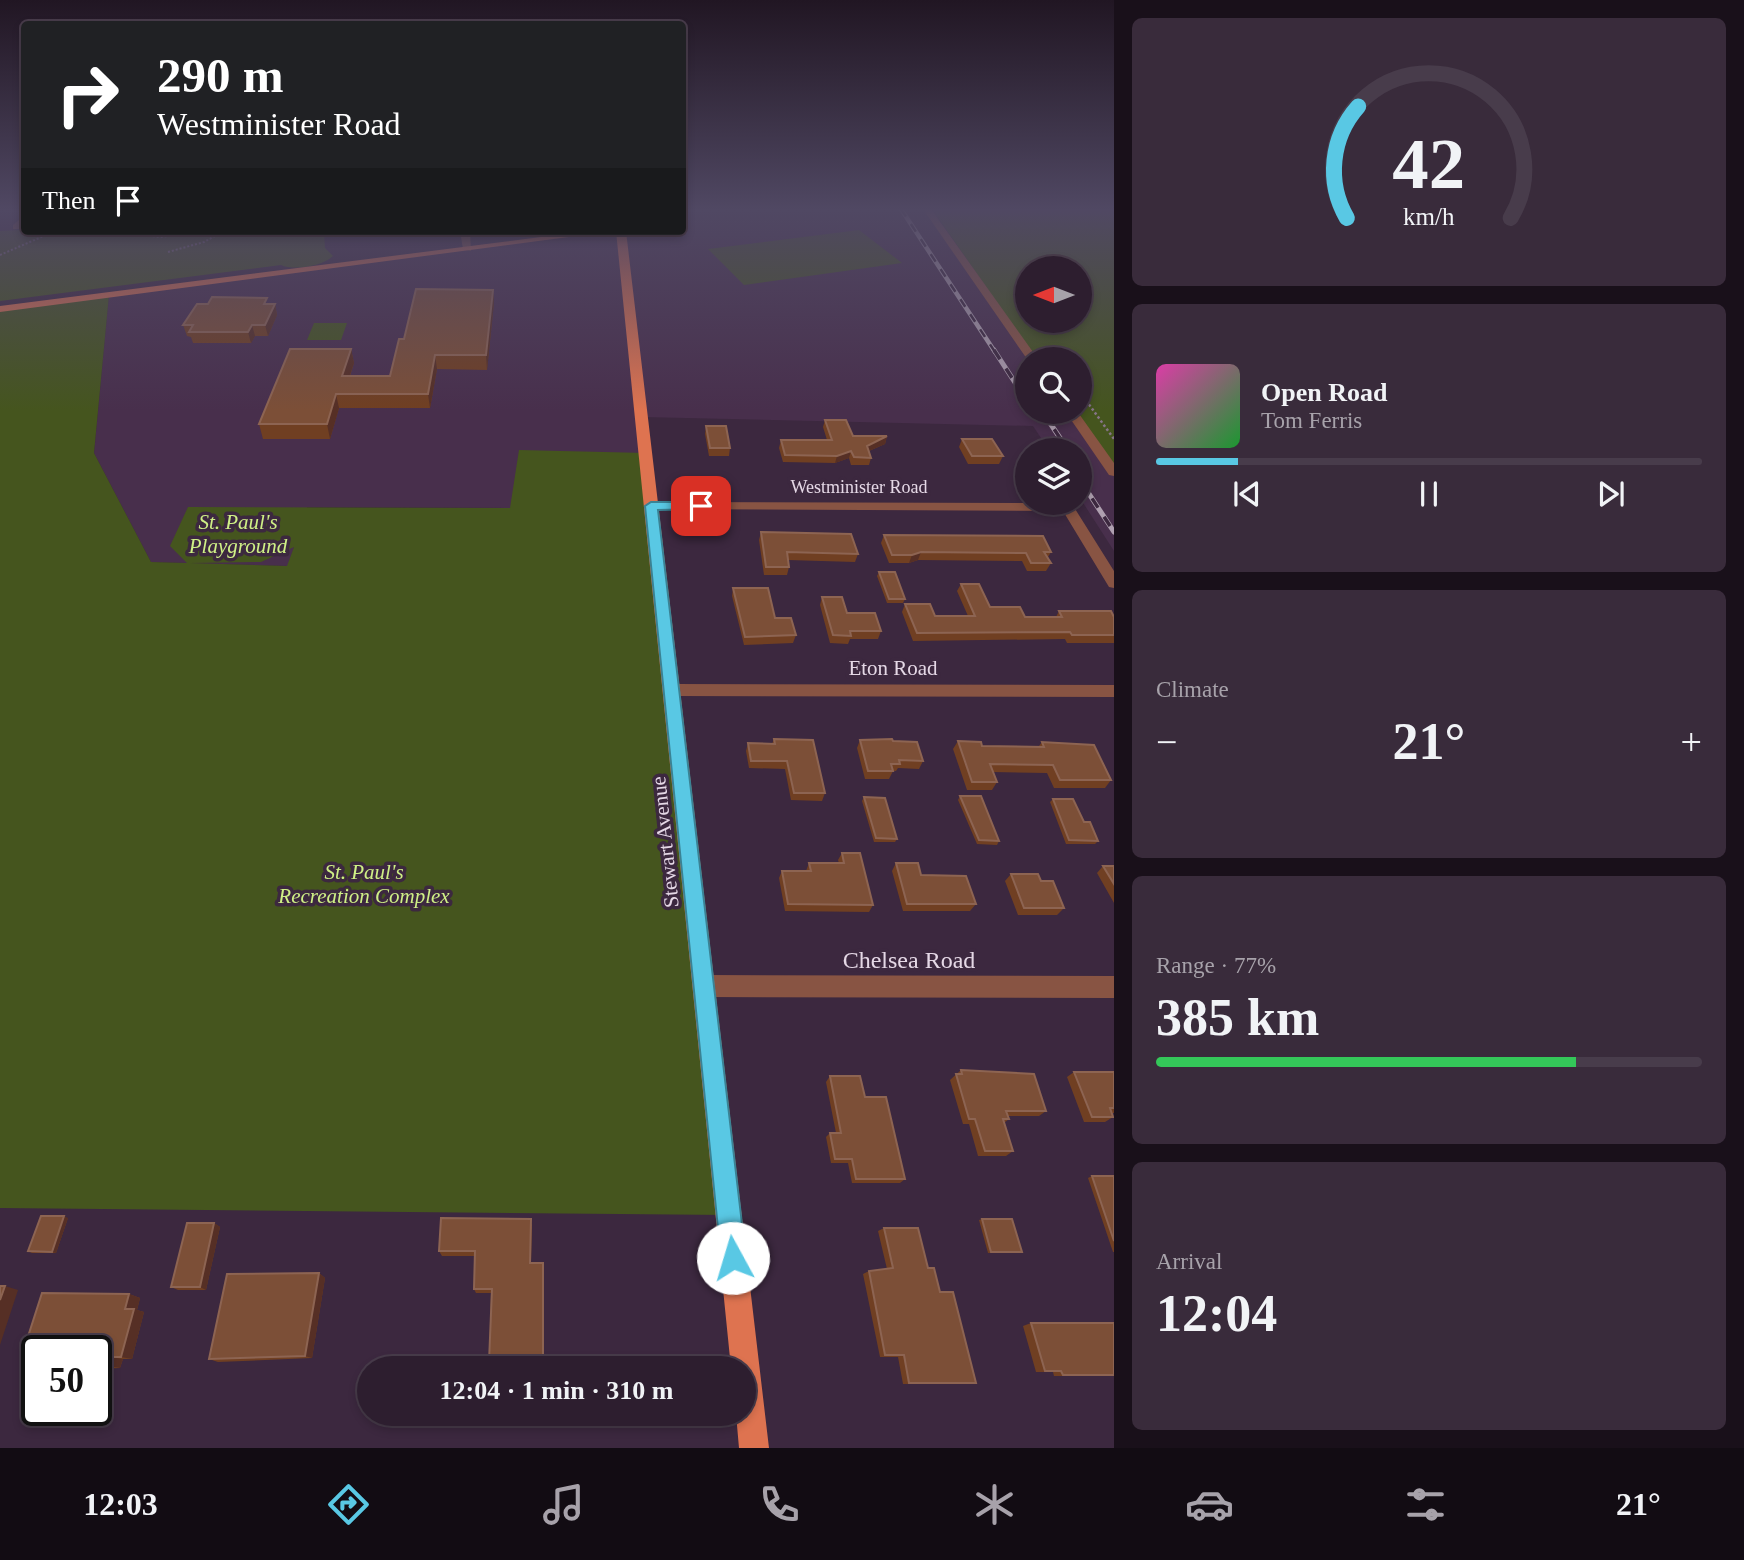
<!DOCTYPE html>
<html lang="en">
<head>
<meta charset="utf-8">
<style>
	:root { --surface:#2d1e2f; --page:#392b3b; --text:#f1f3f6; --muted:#a7a2aa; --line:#483c4b; --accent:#59c8e4 }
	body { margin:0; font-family:Georgia,serif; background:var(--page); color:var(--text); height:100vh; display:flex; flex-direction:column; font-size:26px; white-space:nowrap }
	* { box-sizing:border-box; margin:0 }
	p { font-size:23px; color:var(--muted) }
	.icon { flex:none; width:38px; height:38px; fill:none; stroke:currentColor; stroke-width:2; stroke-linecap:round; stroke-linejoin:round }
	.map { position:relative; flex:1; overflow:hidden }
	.details { display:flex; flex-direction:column; gap:18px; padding:18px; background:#19101a; width:630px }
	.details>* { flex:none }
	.guide { position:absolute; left:21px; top:21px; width:665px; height:214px; border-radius:7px; box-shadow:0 4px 10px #0003,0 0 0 2px var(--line); background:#202124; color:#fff; overflow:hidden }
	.needle { width:46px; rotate:270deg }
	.controls { position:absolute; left:1015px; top:256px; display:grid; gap:14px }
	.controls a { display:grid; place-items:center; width:77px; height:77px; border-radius:50%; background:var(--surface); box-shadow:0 4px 10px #0003,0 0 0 2px var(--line); font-size:35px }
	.speed { position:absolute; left:21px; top:1335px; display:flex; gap:14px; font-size:35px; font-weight:700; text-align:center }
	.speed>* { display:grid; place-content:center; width:91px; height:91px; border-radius:50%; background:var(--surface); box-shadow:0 4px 10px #0003,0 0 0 2px var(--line); line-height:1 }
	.speed .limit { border:4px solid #111; border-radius:10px; background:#fff; color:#111 }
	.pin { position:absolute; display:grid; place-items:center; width:60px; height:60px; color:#fff; margin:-30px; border-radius:14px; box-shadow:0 4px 10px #0006 }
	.me { position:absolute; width:77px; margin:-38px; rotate:354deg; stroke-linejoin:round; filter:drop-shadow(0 0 5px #0008) }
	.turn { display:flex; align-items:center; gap:24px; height:147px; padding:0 21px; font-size:32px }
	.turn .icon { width:91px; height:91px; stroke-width:2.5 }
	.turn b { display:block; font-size:49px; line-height:60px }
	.then { display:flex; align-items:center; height:66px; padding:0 21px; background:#0003; gap:14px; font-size:26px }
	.big { font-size:52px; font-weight:600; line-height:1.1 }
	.details .widget { flex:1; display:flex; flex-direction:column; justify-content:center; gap:10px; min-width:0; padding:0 24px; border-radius:10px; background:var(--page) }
	.details .dial { align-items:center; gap:0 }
	.dial svg { height:182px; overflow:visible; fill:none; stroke:var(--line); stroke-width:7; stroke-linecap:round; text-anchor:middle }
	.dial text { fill:var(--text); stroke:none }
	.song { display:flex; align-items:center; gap:21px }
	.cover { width:84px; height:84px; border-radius:10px; background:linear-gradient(135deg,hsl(320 70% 55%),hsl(130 70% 35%)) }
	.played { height:7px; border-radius:4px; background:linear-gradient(90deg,var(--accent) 15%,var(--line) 15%) }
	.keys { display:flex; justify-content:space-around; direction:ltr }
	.heat { display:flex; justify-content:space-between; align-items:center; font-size:38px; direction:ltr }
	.charge { height:10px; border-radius:5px; background:linear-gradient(90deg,#34c759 77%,var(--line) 0) }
	.trip { position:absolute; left:357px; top:1356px; width:399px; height:70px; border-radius:35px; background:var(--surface); box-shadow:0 4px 10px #0003,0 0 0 2px var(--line); font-weight:600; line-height:70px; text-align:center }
	.tabs { display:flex; height:112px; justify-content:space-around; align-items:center; background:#120c13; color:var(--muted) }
	.tabs .icon { width:49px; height:49px }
	.tabs .current { color:var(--accent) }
	.tabs b { font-size:32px; color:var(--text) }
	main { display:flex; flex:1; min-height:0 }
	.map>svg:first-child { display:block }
	.built { fill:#482f4c }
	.green { fill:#45551e; fill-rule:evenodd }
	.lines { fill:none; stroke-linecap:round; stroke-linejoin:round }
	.path-far1 { stroke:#867588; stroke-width:2; stroke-dasharray:2 2; stroke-linecap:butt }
	.path { stroke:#867588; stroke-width:2.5; stroke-dasharray:2.5 2.5; stroke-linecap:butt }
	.minor { fill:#885443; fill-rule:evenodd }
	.major { fill:#de7350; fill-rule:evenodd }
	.rail-far1-casing { stroke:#afa0b0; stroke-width:4.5 }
	.rail-casing { stroke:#afa0b0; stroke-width:5 }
	.rail-far1 { stroke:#3c283f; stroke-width:2.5; stroke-dasharray:9; stroke-linecap:butt }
	.rail { stroke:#3c283f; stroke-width:3.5; stroke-dasharray:11; stroke-linecap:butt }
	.wall { fill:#703f22 }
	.shaded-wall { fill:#562f25 }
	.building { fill:#7c4f37; stroke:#8d6452; stroke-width:2 }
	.route { fill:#59c8e4; stroke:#3a8294; stroke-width:2 }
	.labels { text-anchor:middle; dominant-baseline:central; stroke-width:7; stroke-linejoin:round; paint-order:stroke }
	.far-street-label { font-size:18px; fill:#e5d8e6; stroke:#3c283f }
	.park-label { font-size:21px; font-style:italic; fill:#cff086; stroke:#3c283f }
	.street-label { font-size:21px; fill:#e5d8e6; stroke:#3c283f }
	.near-street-label { font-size:24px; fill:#e5d8e6; stroke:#3c283f }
</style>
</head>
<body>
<main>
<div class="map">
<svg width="1114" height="1448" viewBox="0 0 1114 1448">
	<rect width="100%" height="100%" fill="#3c283f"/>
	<path class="built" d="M683,209h241l109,150h-6v52h45l42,61v79l-34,-53v-48h-31l-16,-24 -391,-9 4,36 -136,55 -203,-1 -19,59 -137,-4 -57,-109 15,-158 500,-64h73z"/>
	<path class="green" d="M932,209h182v263l-42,-61h8v-52h-44zM1027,268h53v52h-53z
		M24,226v5h300l1,17 8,8c-10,10 -39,15 -52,9l-281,36v-70l20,-1z
		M859,230l43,33 -158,22 -36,-36z
		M109,295l-15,158 57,109 36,1 -17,-17 18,-39 322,1 9,-58 127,3 83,762 -729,-7v-899zM294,547l-7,19 -97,-3 71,-1z
		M314,323h33l-6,17h-34z"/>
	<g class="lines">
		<path class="path-far1" d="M101,231l59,6 56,-6
			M29,232l21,1
			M168,252l36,-10 20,-11
			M0,255l46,-20 23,-4"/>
		<path class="path" d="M1088,381l-7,5 -1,6 34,47"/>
		<path class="minor" d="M923,209h8l107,150h-11z
			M24,216v8l-5,5h-6v-4z
			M460,231h10l1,20 -8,-2z
			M1065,411h12l37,52v13l-5,-1z
			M651,502l416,1 5,1 42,67v17l-5,-1 -46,-76 -417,-2v-6z
			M672,684l442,1v12l-442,-1 -8,-6z
			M704,975l410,1v22l-410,-1 -8,-4 -3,-7 3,-7z"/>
		<path class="major" d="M588,231h26l-614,81v-6z
			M616,231h10l143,1217h-30l-3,-34h8v-46h-13z"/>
		<g class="rail-far1-casing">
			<path id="rail-far1" d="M901,209l94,143"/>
		</g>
		<g class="rail-casing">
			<path id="rail" d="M994,350l33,51
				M1042,411l26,39
				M1080,480l34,52"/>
		</g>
		<use href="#rail-far1" class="rail-far1"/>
		<use href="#rail" class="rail"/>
	</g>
	<path class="wall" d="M493,290l1,13 -7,67 -50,-1 -7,39h-91l-9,31h-67l-4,-15 92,-75 3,14 -4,13h40l14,-37z
		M269,304h6l2,11 -9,21h-13l-4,7h-58l-2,-6 -4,-1 -4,-11z
		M825,420l28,16h34l-2,8 -16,7 2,7 -2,7h-18l-2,-7 -14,5 -52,-1 -4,-14 2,-8h46l-4,-13z
		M706,426l24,22 -1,8h-20l-4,-22z
		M962,439l41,17 -4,8h-31l-9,-17z
		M761,532l97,22 -3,8 -67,-2 1,7 -2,8h-23l-5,-35z
		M884,535l167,17 -3,5 3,6 -5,8h-19l-5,-10 -104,-1 -9,3h-20l-8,-20z
		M879,572l26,27 -2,4h-16l-10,-27z
		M961,584l29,23 35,10h31l3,-6 55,6v26h-47l-2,-4 -152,2 -11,-29 3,-8 30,12h33l-11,-25z
		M733,588l63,47 -3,8 -49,2 -12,-49z
		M822,597l25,16 34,18 -3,8h-28l-2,5 -18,-1 -10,-38z
		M774,739l51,54 -3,8 -31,-1 -6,-31 -36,-1 -3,-17 2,-8 24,1z
		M860,740l33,1 30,20 -4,8 -21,-1 -2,3h-3l-4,8h-24l-8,-31z
		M958,741l24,5h57l3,-4 69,38 -6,8h-51l-7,-15 -54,-1 4,10 -5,8h-25l-14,-41z
		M960,796l39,45 -2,4 -20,-1 -19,-44z
		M864,797l33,42 -2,3h-21l-12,-41z
		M1053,799l31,23 14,19 -3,3h-29l-16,-42z
		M842,853l31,52 -4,7 -84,-1 -6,-33 3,-7h24l3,-8h30l-1,-3z
		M896,863l25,12 55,29 -6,7h-67l-11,-40z
		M1103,866h11v37l-17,-30z
		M1011,874l30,7 23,27 -7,7h-39l-13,-34z
		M961,1070l85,41 -7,5h-31l1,3 -5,4 9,28 -7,5h-28l-9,-32h-6l-13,-44z
		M1074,1072h40v41h-2l1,4 -8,5h-21l-17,-45z
		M830,1076l35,21 40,82 -5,4h-48l-4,-20h-17l-5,-26 4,-4h6l-10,-51z
		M1092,1176h22v76h-1l-25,-74z
		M68,1218l-12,35h-24l-4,-2z
		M982,1219l40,33 -4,1h-30l-9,-33z
		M214,1223l6,4 -14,63h-28l-7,-3z
		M532,1224l-1,39 13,4 -1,97 -52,1 -2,-3 2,-69h-15l-2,-4 1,-33h-33l-3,-5z
		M884,1228l44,40 12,24 36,91 -8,1h-65l-5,-27h-18l-17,-83 6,-3 18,-2 -9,-38z
		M319,1273l6,5 -13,80 -94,4 -9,-3z
		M42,1293l87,1 11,4 -3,12 7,2 -12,47h-9l-3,9 -24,1v-18h-59v18l-13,-2 6,-19 -5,-2z
		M1031,1323h83v53h-60l-1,-4h-17l-13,-46z"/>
	<path class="shaded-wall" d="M493,290l1,13 -7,67 -1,-15z
		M275,304l2,11 -9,21 -3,-11z
		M252,325l3,11 -4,7 -3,-11z
		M351,349l3,14 -9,27 -3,-14z
		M435,355l2,14 -7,39 -2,-14z
		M336,394l3,14 -9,31 -3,-15z
		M887,436l-2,8 -21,9 3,-7z
		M851,451l-2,7 -14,5 2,-7z
		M921,552l-3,8 -9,3 3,-8z
		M64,1216l4,2 -12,35 -4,-1z
		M214,1223l6,4 -14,63 -6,-3z
		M319,1273l6,5 -13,80 -7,-2z
		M5,1286l13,4 -18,55v-45z
		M129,1294l11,4 -3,12 7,2 -12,47 -11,-2 4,-48z
		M111,1357l12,2 -3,9 -11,-2z"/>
	<path class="building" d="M416,289l77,1 -7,65h-51l-7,39h-92l-9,30h-68l31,-75h61l-9,27h48l9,-37h5z
		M212,297l55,1 -3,6h11l-10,21h-13l-4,7h-59l4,-7h-10l14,-21h11z
		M825,420h21l7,16h34l-20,10 4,12 -17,-1 -3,-6 -14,5 -52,-1 -4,-15h51z
		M706,426h20l4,22h-20z
		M962,439h30l11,17h-31z
		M761,532l90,2 7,20 -71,-2 2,15h-23z
		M884,535l159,1 8,16h-7l7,11h-20l-5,-10 -105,-1 -9,3h-20z
		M879,572h16l10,27h-16z
		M961,584h18l11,23h30l5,10h37l-3,-6h52l3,6v18h-42l-2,-3 -153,1 -12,-29h25l5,12h40z
		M733,588h35l7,30h16l5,17 -51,2z
		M822,597h20l5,16h28l6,18h-31l1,5 -18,-1z
		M774,739l39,1 12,53h-31l-7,-32h-36l-3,-18 27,1z
		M892,739l1,2 24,1 6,19 -24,-1 1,4h-9l2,7h-25l-8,-31z
		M958,741l23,1 1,4 62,1 -2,-5 52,3 17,35h-51l-7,-15 -63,-1 7,18h-25z
		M960,796h21l18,45 -20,-1z
		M864,797l21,1 12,41 -21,-1z
		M1053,799h20l11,23h6l8,19 -29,-1z
		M842,853h18l13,52 -85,-1 -6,-33h29l-2,-8h35z
		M896,863h22l3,12 45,1 10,28h-69z
		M1103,866h11v18z
		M1011,874h27l3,7h12l11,27h-40z
		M961,1070l73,4 12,37h-40l3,8h-6l10,32h-28l-10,-32h-6l-13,-45h6z
		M1074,1072h40v36h-4l3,9h-21z
		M830,1076h30l5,21h21l19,82h-49l-4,-20h-17l-5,-26h11z
		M1092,1176h22v65z
		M41,1216h23l-12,36 -24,-1z
		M441,1218l90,1 -1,44h13v99h-54l3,-73h-18l1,-38h-36z
		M982,1219h30l10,33h-31z
		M187,1223h27l-14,64h-29z
		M884,1228h34l10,40h6l6,24h13l23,91h-67l-5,-28h-19l-16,-84 24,-3z
		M319,1273l-14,83 -96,3 18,-85z
		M0,1286h5l-5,14z
		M42,1293l87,1 -4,15h9l-13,48h-10l-2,9h-13v-15h-59v16h-13l6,-19 -5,-2z
		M1031,1323h83v52h-51l-2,-4h-16z"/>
	<linearGradient id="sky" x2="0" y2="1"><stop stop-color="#211623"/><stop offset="0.51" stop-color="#504863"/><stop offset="1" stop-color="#504863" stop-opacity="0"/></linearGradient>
	<rect width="1114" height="411" fill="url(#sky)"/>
	<path class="route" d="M701,502l4,2v5l-47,1 88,748 -4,8 -9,4 -8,-4 -4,-8 -76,-752 6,-4z"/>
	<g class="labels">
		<g class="far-street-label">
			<text x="859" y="487">Westminister Road</text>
		</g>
		<g class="park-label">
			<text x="238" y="522">St. Paul's<tspan x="238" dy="24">Playground</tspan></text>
			<text x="364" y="872">St. Paul's<tspan x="364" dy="24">Recreation Complex</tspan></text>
		</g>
		<g class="street-label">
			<text x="893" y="668">Eton Road</text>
			<text transform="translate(665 842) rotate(-96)">Stewart Avenue</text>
		</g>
		<g class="near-street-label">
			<text x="909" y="960">Chelsea Road</text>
		</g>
	</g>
</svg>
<div class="controls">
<a><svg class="needle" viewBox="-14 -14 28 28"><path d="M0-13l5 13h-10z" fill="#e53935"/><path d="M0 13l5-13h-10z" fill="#a7a2aa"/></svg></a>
<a><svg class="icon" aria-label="search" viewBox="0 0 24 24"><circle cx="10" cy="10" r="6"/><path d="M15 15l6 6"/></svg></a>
<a><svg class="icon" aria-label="layers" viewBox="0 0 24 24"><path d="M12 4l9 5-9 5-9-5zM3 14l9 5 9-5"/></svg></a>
</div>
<div class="speed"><div class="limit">50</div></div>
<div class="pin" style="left:701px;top:506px;background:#d93025"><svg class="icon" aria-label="arrive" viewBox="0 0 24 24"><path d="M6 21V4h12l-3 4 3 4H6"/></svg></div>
<svg class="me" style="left:733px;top:1258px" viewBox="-20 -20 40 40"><circle r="19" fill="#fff"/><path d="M0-13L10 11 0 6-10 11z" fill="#59c8e4"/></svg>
<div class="trip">12:04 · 1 min · 310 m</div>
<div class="guide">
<div class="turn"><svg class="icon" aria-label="right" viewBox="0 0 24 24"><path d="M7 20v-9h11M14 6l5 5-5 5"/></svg><div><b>290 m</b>Westminister Road</div></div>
<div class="then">Then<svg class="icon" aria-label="arrive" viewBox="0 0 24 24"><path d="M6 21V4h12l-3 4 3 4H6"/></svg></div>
</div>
</div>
<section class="details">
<div class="widget dial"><svg viewBox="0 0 100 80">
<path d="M14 69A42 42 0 1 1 86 69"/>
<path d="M14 69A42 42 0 0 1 19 20" stroke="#59c8e4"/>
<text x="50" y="56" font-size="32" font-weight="700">42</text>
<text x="50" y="72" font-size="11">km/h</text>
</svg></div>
<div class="widget">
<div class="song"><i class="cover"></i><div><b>Open Road</b><p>Tom Ferris</p></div></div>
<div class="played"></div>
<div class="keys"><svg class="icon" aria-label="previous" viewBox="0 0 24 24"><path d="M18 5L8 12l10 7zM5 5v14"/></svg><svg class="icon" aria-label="pause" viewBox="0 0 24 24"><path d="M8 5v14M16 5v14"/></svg><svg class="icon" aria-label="next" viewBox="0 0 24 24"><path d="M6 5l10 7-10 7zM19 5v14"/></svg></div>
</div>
<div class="widget"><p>Climate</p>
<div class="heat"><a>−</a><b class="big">21°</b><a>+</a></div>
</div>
<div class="widget"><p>Range · 77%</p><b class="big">385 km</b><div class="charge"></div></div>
<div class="widget"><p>Arrival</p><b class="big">12:04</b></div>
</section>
</main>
<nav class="tabs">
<b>12:03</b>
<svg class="icon current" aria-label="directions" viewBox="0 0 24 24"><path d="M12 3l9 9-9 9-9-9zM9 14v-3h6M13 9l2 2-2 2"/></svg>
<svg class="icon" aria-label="music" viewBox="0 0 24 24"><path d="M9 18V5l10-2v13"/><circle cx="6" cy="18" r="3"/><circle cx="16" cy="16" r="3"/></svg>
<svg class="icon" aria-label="phone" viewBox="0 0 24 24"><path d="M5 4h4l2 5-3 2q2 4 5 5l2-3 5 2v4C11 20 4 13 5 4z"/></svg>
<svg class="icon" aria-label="climate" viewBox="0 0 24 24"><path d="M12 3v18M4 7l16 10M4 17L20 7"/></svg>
<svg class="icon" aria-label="car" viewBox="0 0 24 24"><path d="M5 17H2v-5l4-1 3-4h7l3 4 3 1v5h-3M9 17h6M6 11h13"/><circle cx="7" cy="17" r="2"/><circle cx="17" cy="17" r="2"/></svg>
<svg class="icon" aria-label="filters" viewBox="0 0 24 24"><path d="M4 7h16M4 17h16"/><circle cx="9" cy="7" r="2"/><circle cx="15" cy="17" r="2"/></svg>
<b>21°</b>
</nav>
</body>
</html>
